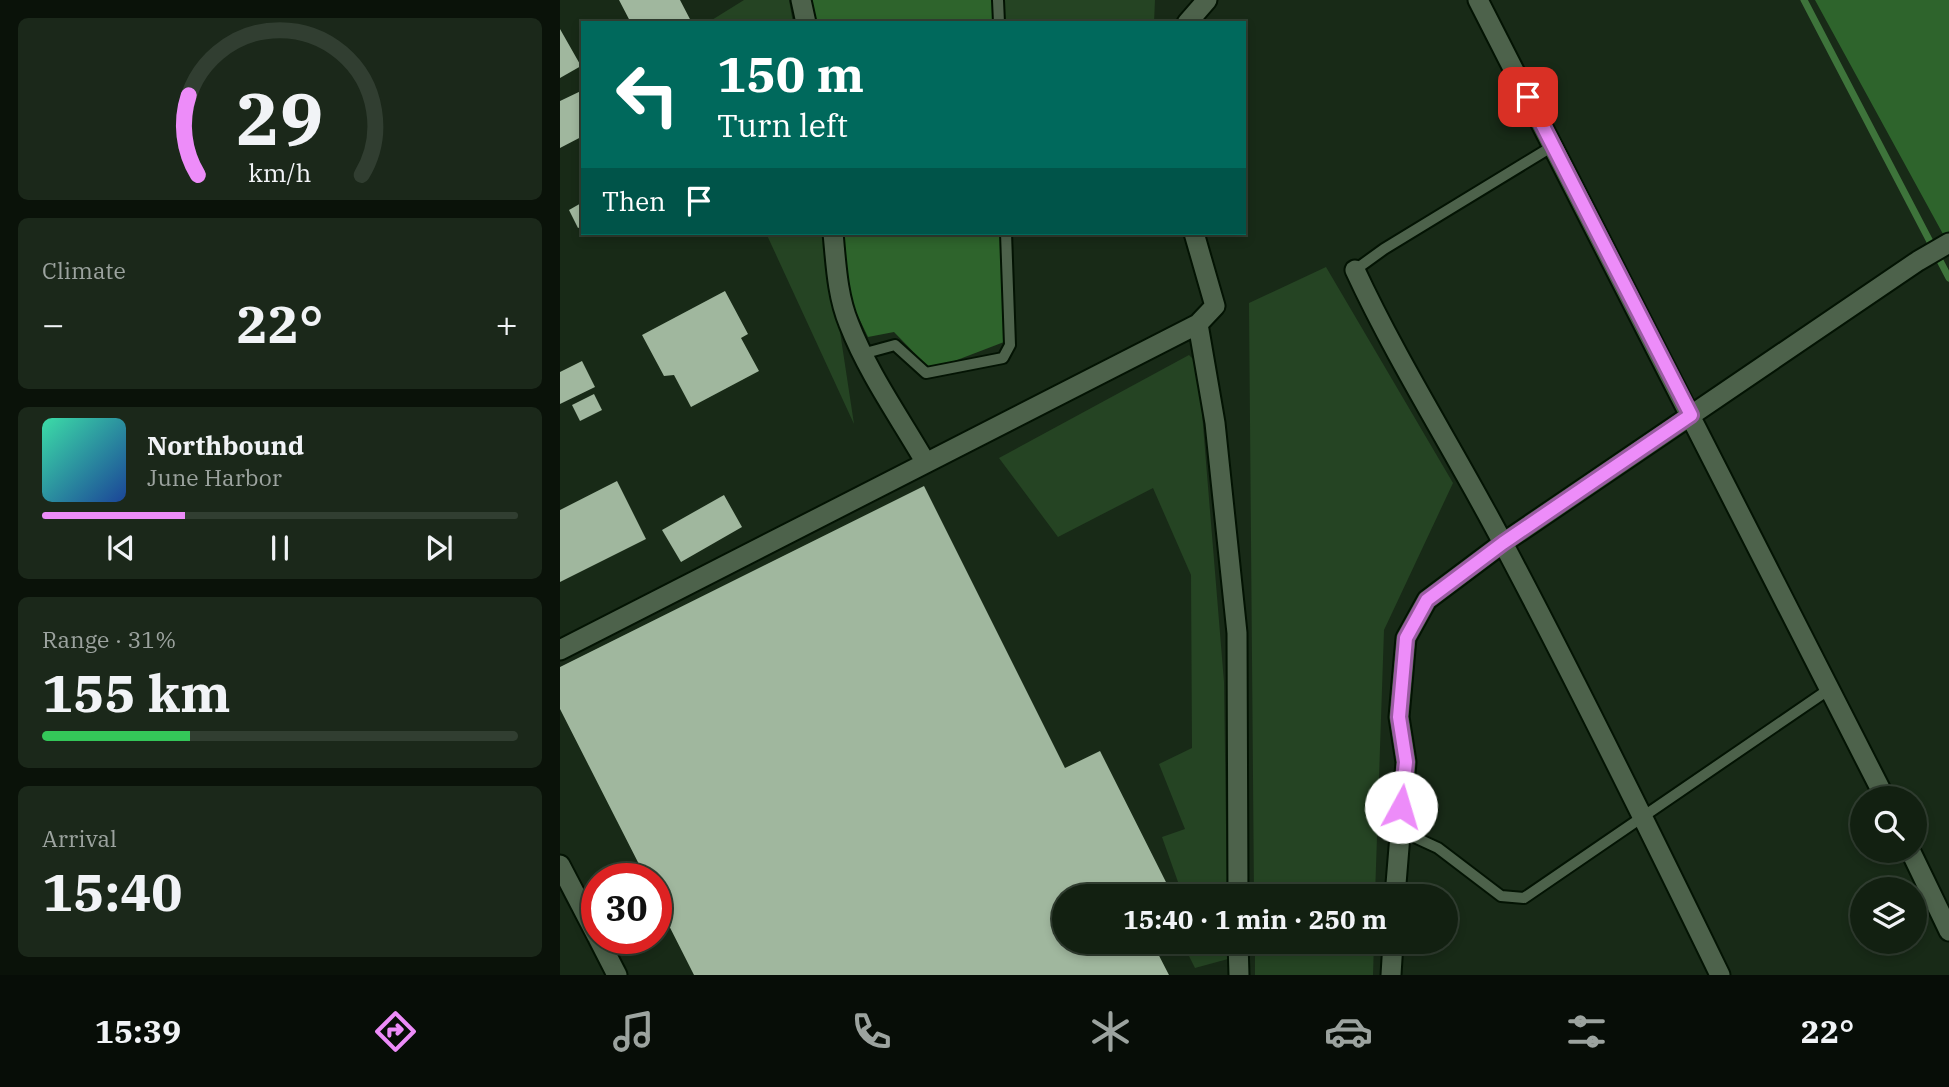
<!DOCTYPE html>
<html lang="en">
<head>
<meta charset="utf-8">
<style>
	:root { --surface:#122011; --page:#1b281a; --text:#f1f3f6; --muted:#9ca39f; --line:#313e31; --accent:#ed8cf9 }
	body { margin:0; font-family:"IBM Plex Serif",serif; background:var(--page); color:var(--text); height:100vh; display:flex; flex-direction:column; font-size:26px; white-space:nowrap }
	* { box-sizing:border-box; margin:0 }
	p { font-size:23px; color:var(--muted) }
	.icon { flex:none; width:38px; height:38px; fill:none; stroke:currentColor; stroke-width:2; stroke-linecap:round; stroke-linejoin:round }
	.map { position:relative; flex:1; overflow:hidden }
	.sheet { display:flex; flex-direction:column; gap:18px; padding:18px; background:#0a1209; width:560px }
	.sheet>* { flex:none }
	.top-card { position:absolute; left:21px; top:21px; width:665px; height:214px; border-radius:0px; box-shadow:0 4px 10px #0003,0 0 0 2px var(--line); background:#00695c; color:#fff; overflow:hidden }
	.tools { position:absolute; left:1290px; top:786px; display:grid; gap:14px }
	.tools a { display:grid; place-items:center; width:77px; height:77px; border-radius:50%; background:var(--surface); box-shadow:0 4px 10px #0003,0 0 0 2px var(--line); font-size:35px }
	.speed { position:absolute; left:21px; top:863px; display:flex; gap:14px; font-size:35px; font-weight:700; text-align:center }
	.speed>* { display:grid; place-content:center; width:91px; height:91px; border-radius:50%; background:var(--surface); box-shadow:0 4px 10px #0003,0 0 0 2px var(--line); line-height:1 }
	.speed .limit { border:10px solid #d22; background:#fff; color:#111 }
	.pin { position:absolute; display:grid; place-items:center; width:60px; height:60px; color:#fff; margin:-30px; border-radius:14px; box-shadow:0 4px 10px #0006 }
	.me { position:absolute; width:77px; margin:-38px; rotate:6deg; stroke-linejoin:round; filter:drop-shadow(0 0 5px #0008) }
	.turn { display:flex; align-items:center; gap:24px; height:147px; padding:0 21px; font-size:32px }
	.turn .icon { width:91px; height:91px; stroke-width:2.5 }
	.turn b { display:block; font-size:49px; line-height:60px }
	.then { display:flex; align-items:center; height:66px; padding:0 21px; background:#0003; gap:14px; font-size:26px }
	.big { font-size:52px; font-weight:700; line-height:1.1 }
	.sheet .widget { flex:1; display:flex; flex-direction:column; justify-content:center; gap:10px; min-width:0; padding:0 24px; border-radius:10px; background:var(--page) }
	.sheet .dial { align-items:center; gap:0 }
	.dial svg { height:182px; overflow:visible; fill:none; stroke:var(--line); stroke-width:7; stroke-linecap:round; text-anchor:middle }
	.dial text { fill:var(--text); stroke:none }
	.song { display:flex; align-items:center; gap:21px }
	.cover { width:84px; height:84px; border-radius:10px; background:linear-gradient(135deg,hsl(160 70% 55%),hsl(220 70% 35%)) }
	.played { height:7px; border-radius:4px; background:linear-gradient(90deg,var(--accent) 30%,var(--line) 30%) }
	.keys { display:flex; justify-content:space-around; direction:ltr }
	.heat { display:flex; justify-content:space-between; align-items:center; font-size:38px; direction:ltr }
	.charge { height:10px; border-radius:5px; background:linear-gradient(90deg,#34c759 31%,var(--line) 0) }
	.trip { position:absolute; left:492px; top:884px; width:406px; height:70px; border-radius:35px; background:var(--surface); box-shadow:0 4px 10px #0003,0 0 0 2px var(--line); font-weight:700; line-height:70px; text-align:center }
	.tabs { display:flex; height:112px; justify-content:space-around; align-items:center; background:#070d07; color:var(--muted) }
	.tabs .icon { width:49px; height:49px }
	.tabs .current { color:var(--accent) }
	.tabs b { font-size:32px; color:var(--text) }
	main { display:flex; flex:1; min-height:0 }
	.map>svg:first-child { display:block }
	.green { fill:#254423 }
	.forest { fill:#2e642c }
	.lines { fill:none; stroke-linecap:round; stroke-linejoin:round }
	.stream { stroke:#3e743b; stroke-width:7 }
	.building { fill:#a0b79e }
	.service-casing { stroke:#031303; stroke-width:14 }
	.minor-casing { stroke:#031303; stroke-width:23 }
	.tertiary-casing { stroke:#031303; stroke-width:23 }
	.service { stroke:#4d624b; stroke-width:10 }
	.minor { stroke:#4d624b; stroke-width:19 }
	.tertiary { stroke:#4d624b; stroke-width:19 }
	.route-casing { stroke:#9a5ba2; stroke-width:18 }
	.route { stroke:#ed8cf9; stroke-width:12 }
</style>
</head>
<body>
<main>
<section class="sheet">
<div class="widget dial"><svg viewBox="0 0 100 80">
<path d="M14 69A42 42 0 1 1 86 69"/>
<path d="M14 69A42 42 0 0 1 10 34" stroke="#ed8cf9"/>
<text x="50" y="56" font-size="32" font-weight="700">29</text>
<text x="50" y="72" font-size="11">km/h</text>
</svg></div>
<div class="widget"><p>Climate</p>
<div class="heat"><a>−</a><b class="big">22°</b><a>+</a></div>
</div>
<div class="widget">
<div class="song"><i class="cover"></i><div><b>Northbound</b><p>June Harbor</p></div></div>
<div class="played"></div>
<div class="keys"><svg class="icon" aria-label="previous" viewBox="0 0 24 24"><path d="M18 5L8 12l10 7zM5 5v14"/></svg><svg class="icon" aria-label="pause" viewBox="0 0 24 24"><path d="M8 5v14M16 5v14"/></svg><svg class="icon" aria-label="next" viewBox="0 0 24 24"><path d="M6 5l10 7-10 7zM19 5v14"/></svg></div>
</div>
<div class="widget"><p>Range · 31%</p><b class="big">155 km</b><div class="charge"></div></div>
<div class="widget"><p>Arrival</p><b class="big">15:40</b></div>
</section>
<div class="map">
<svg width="1389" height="975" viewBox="0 0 1389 975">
	<rect width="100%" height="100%" fill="#182a17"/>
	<path class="green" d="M184,0h45l4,23h-86z
		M441,0h154l-1,23h-152z
		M206,233h59l29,191z
		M766,267l127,216 -69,147 -9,266h-121l-5,-593z
		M629,355l9,9 26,318 3,214h-44l-21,-59 23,-8 -26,-65 33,-16 -1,-173 -38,-87 -95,49 -59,-79z
		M622,942h45l1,17 -33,9z
		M695,942h119l-1,33h-118z"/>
	<path class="forest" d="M249,0h183l2,23h-182z
		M1255,0h134v245z
		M278,233h164l2,109 -73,28 -37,-38 -26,5 -24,-50z"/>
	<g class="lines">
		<path class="stream" d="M1244,0l145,278"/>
	</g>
	<path class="building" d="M59,0h61l12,23h-61z
		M0,29l21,37 -21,12z
		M23,90v46l-23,12v-47z
		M23,202v24l-5,2 -9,-18z
		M165,291l23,43 -7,4 18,33 -68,36 -17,-32 -10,1 -22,-41z
		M22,361l13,26 -35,17v-32z
		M34,394l8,16 -22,11 -8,-16z
		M57,481l29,58 -86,43v-72z
		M364,486l141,282 35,-17 73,145h-109v46h88l17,33h-475l-38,-75v-22h-10l-86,-169v-42z
		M164,495l18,32 -61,35 -19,-32z"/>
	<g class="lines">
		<g class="service-casing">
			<path id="service" d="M438,0l1,23
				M795,270l29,-21 169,-103
				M302,354l33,-9 31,28 77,-15 7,-13 -4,-112
				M839,830l39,18 63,48 23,2 307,-210"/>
		</g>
		<g class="minor-casing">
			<path id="minor" d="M241,0l5,23
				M918,0l407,798
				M627,23l20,-23
				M273,233c3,30 4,62 16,91 19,49 51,94 77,139
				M795,270c44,95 101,183 149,275 75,142 146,286 216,430
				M638,324l17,99 22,210 1,263
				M0,650l638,-326 17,-18 -21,-73
				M1350,850l39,81
				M835,896l11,-134 -7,-45 7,-79 21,-38 76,-57 415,-282 31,-18
				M678,942l1,33
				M831,975l2,-33"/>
		</g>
		<g class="tertiary-casing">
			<path id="tertiary" d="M0,865l37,71
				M38,938l19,37"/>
		</g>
		<use href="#service" class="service"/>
		<use href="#minor" class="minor"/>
		<use href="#tertiary" class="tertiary"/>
	</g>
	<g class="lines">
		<g class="route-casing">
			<path id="route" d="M841,807l5,-45 -7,-45 7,-79 21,-38 76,-57 188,-128 -163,-318"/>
		</g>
		<use href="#route" class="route"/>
	</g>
</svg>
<div class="tools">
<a><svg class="icon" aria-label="search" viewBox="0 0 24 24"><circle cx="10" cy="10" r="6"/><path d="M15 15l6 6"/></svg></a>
<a><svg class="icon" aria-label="layers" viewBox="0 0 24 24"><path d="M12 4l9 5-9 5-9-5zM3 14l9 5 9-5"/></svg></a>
</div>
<div class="speed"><div class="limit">30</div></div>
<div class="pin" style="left:968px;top:97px;background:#d93025"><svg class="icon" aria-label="arrive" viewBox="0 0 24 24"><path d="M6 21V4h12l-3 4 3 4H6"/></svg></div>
<svg class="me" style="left:841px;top:807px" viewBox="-20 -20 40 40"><circle r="19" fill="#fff"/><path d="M0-13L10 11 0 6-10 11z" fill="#ed8cf9"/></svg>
<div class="trip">15:40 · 1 min · 250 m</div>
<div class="top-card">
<div class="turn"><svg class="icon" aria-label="left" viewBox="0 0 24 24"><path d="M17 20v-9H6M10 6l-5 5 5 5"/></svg><div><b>150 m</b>Turn left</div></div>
<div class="then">Then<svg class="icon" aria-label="arrive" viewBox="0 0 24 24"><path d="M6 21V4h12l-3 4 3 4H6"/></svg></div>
</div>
</div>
</main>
<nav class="tabs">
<b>15:39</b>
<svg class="icon current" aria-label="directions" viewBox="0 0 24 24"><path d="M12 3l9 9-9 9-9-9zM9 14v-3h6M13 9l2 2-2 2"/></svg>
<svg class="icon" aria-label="music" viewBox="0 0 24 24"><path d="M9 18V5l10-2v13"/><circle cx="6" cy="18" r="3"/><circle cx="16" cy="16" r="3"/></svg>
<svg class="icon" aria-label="phone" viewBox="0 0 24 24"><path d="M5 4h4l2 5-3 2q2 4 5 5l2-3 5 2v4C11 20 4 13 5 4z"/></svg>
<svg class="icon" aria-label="climate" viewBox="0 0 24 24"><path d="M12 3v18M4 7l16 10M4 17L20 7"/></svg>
<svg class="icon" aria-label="car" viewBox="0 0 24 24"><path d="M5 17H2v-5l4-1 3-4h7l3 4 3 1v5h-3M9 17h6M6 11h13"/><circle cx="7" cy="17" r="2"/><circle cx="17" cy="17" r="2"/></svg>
<svg class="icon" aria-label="filters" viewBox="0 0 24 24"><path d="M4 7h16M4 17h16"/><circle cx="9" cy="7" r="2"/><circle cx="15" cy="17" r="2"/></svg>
<b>22°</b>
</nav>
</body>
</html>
